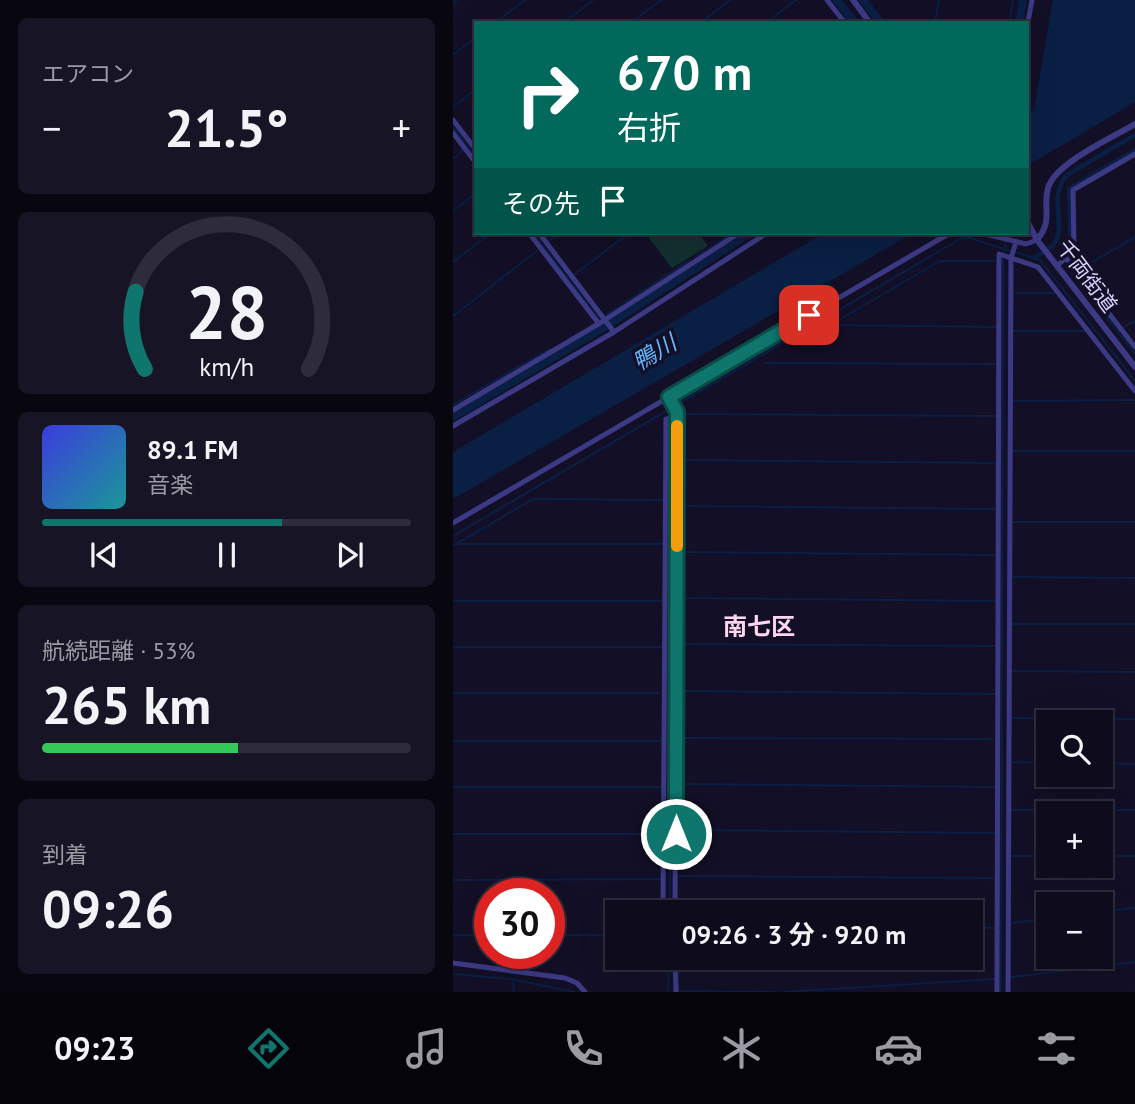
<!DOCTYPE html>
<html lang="ja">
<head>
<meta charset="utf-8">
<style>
	:root { --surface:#0e0b1c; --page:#171425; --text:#f1f3f6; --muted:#9b9ba3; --line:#2e2b3b; --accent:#0f766e }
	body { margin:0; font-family:"PT Sans","Noto Sans JP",sans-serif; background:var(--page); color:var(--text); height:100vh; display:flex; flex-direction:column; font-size:26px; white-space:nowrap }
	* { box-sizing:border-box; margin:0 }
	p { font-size:23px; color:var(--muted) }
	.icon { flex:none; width:38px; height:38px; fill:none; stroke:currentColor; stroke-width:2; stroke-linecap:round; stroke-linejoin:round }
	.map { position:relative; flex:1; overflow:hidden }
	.drawer { display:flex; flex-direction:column; gap:18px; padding:18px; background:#08060f; width:453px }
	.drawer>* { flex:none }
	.top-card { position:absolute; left:21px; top:21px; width:555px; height:214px; border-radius:0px; box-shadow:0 7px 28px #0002,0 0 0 2px var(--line); background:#00695c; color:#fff; overflow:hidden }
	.controls { position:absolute; left:583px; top:710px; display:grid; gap:14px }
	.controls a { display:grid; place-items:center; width:77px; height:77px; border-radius:0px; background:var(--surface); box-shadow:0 7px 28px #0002,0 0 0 2px var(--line); font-size:35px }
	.speed { position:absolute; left:21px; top:878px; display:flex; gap:14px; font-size:35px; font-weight:700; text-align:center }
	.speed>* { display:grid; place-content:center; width:91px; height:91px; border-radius:50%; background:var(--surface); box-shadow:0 7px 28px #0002,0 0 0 2px var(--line); line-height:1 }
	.speed .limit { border:10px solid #d22; background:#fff; color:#111 }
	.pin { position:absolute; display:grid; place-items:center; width:60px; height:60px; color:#fff; margin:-30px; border-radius:14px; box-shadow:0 4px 10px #0006 }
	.me { position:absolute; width:77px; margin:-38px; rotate:0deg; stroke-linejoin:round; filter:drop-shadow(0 0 5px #0008) }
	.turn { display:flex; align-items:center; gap:24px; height:147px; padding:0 28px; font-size:32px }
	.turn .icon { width:91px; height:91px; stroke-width:2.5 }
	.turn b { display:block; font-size:49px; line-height:60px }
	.then { display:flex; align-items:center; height:66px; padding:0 28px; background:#0003; gap:14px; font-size:26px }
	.big { font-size:52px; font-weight:700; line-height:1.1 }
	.drawer .card { flex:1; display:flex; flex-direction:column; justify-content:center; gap:10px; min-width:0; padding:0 24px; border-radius:10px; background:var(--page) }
	.drawer .dial { align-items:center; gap:0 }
	.dial svg { height:182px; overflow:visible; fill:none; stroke:var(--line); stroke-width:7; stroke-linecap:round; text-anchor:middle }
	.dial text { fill:var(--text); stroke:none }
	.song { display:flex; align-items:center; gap:21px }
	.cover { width:84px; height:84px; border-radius:10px; background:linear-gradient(135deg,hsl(240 70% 55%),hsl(180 70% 35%)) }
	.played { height:7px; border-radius:4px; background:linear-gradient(90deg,var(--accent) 65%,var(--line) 65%) }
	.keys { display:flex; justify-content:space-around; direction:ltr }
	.heat { display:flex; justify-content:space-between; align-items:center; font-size:38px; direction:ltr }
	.charge { height:10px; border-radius:5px; background:linear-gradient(90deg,#34c759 53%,var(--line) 0) }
	.trip { position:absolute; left:152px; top:900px; width:378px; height:70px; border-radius:0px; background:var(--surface); box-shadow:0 7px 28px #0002,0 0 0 2px var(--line); font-weight:700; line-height:70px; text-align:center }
	.dock { display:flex; height:112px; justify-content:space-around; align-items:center; background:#06040b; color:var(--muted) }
	.dock .icon { width:49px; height:49px }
	.dock .current { color:var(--accent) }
	.dock b { font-size:32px; color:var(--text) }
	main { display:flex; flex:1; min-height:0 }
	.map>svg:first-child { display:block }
	.green { fill:#12302f }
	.water { fill:#0a1f44 }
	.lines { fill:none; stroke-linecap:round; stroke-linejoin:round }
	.stream { stroke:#0a1f44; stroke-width:2 }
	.canal { stroke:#0a1f44; stroke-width:4.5 }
	.river { stroke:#0a1f44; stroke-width:8 }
	.minor { stroke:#3d3a85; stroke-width:5 }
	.tertiary { stroke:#3d3a85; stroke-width:6 }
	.route-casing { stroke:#0a4d48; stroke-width:18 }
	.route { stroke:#0f766e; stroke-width:12 }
	.slow { stroke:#f59e0b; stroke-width:12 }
	.labels { text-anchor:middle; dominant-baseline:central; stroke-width:7; stroke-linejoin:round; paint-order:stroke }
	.street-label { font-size:21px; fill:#d9d4ff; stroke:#130f26 }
	.water-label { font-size:23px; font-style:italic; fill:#62b6ff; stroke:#130f26 }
	.quarter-label { font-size:24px; font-weight:bold; fill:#ffd6f0; stroke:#130f26 }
</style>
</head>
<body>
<main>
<section class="drawer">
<div class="card"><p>エアコン</p>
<div class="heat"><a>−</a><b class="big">21.5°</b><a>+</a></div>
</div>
<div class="card dial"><svg viewBox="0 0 100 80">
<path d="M14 69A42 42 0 1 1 86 69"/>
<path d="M14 69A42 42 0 0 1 10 35" stroke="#0f766e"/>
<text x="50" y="56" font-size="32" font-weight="700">28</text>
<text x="50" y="72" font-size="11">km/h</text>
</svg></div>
<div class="card">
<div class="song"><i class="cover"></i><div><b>89.1 FM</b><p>音楽</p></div></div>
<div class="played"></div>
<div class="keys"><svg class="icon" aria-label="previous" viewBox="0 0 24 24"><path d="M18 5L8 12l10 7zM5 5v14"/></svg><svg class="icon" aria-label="pause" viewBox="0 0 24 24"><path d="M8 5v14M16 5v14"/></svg><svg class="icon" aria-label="next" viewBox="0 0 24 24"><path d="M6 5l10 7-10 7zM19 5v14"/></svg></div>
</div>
<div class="card"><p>航続距離 · 53%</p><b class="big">265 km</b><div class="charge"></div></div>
<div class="card"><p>到着</p><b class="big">09:26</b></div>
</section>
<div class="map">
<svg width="682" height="992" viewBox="0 0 682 992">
	<rect width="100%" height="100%" fill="#130f26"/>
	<path class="green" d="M192,233h54l9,13 -36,22z"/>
	<path class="water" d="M600,0h82v102l-108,64v-53l7,-4z
		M371,233h89l-460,266v-47z"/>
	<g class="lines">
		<path class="stream" d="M0,3l4,-3
			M393,15l2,-1
			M42,23l30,-23
			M110,23l30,-23
			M178,23l30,-23
			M247,23l30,-23
			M313,23l30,-23
			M383,23l3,-2
			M482,23l4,-23
			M556,23l4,-23
			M0,55l23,-18
			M0,107l23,-18
			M0,127l23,30
			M21,143l2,-2
			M0,159l10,-9
			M0,211l23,-18
			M80,233l72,94
			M96,241l11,-8
			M551,252l3,-19
			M562,252l25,8 95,121
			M242,257l38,-24
			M0,262l38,-29
			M613,264l69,90
			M626,270l56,-33
			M122,274l54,-41
			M562,293h41
			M153,315l84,-55
			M0,316l85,-66
			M377,325l110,-64h55
			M378,325l164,2
			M671,327l11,-6
			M561,331h71
			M311,363l230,1
			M560,401l122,-1
			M0,405l96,-56
			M228,414l314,2
			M560,451h122
			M227,460l315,3
			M227,506l315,3
			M561,522h121
			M0,536l507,-297 10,-1 40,13
			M5,544h204
			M0,546l80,-47 130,1
			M227,552l314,3
			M560,577l122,1
			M226,598l316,3
			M0,601h209
			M559,624h123
			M226,644l316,2
			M0,647h209
			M559,671l123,1
			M226,691l315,3
			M0,693h205
			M559,718l123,1
			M226,738l314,1
			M0,741h208
			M559,762l36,1
			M648,763l34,1
			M226,784l316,3
			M0,787h208
			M559,810h123
			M226,830l315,3
			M0,834h208
			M558,856h37
			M648,856h34
			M226,876l314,2
			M0,880l208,-1
			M217,912l2,-503
			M648,912l34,-4
			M558,923l37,-4
			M518,927l23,1
			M0,935h37
			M96,935h68
			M226,957l-1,34 96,1
			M60,968l3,-14
			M0,974l58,5 63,13
			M558,977l124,-15
			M60,980l1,12
			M215,992l1,-35
			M330,992l212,-13
			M548,992l2,-733"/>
		<path class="canal" d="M581,258c6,-4 14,-8 19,-13 16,-18 -7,-47 14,-70l68,-40
			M607,258l11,-10 -2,-59 66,-39"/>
		<path class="river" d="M384,0l18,23
			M410,0l18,23
			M566,23l4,-23
			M0,417l158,-94 139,-90"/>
		<path class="minor" d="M374,0l18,23
			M574,27l5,-27
			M0,120l23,30
			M0,133l23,30
			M76,233l70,91
			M86,233l75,99
			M528,233l45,11 11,-4
			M613,258l69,89
			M604,266l17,-16 -1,-60 62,-36
			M216,397l8,15 -2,500
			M0,410l147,-87 139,-90
			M0,426l161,-94 153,-99
			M0,523l497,-290
			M210,912l3,-493 11,-1
			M222,957l1,35
			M0,963l112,15 12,5 8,9
			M544,992l2,-738 39,13 97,124
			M555,992l3,-734 5,-16"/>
		<path class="tertiary" d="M400,0l17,23
			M574,221l10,19 98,127
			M584,240c17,-21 5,-31 11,-52 7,-25 64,-50 87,-64"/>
	</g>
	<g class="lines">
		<g class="route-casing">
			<path id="route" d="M223,834l1,-422 -8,-15 140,-82"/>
		</g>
		<use href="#route" class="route"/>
		<path class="slow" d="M224,546v-120"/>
	</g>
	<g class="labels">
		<g class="street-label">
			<text transform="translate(634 276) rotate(53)">千両街道</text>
		</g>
		<g class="water-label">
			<text transform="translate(201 352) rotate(-31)">鴨川</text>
		</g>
		<g class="quarter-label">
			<text x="306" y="626">南七区</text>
		</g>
	</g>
</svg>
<div class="controls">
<a><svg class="icon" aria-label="search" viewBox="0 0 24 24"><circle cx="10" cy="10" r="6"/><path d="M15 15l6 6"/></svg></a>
<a>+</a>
<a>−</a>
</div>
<div class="speed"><div class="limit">30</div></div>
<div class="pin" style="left:356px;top:315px;background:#d93025"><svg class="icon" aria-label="arrive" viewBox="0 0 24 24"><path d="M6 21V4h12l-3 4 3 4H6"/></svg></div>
<svg class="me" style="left:223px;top:834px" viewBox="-20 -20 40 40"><circle r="17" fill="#0f766e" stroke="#fff" stroke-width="3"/><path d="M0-11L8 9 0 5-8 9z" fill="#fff"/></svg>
<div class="trip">09:26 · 3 分 · 920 m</div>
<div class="top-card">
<div class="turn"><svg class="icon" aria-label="right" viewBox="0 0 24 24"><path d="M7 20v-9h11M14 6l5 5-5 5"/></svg><div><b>670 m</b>右折</div></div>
<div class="then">その先<svg class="icon" aria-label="arrive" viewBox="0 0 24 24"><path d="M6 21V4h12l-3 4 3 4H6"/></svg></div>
</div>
</div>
</main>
<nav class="dock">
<b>09:23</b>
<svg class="icon current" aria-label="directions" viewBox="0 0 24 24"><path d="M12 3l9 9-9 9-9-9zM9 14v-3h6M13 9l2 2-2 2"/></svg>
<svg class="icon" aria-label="music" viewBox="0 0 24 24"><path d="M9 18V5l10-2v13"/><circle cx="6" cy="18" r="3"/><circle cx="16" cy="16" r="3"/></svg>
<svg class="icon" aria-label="phone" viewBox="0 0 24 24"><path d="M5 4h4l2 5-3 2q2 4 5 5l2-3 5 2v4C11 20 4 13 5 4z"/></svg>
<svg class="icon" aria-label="climate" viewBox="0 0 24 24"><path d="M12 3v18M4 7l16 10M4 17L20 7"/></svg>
<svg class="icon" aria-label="car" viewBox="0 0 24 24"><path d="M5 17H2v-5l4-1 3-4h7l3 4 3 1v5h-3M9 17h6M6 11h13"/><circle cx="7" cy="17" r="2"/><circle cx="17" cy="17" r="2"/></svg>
<svg class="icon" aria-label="filters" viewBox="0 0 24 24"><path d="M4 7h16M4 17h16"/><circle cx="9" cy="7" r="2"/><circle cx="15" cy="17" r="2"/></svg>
</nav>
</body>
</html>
